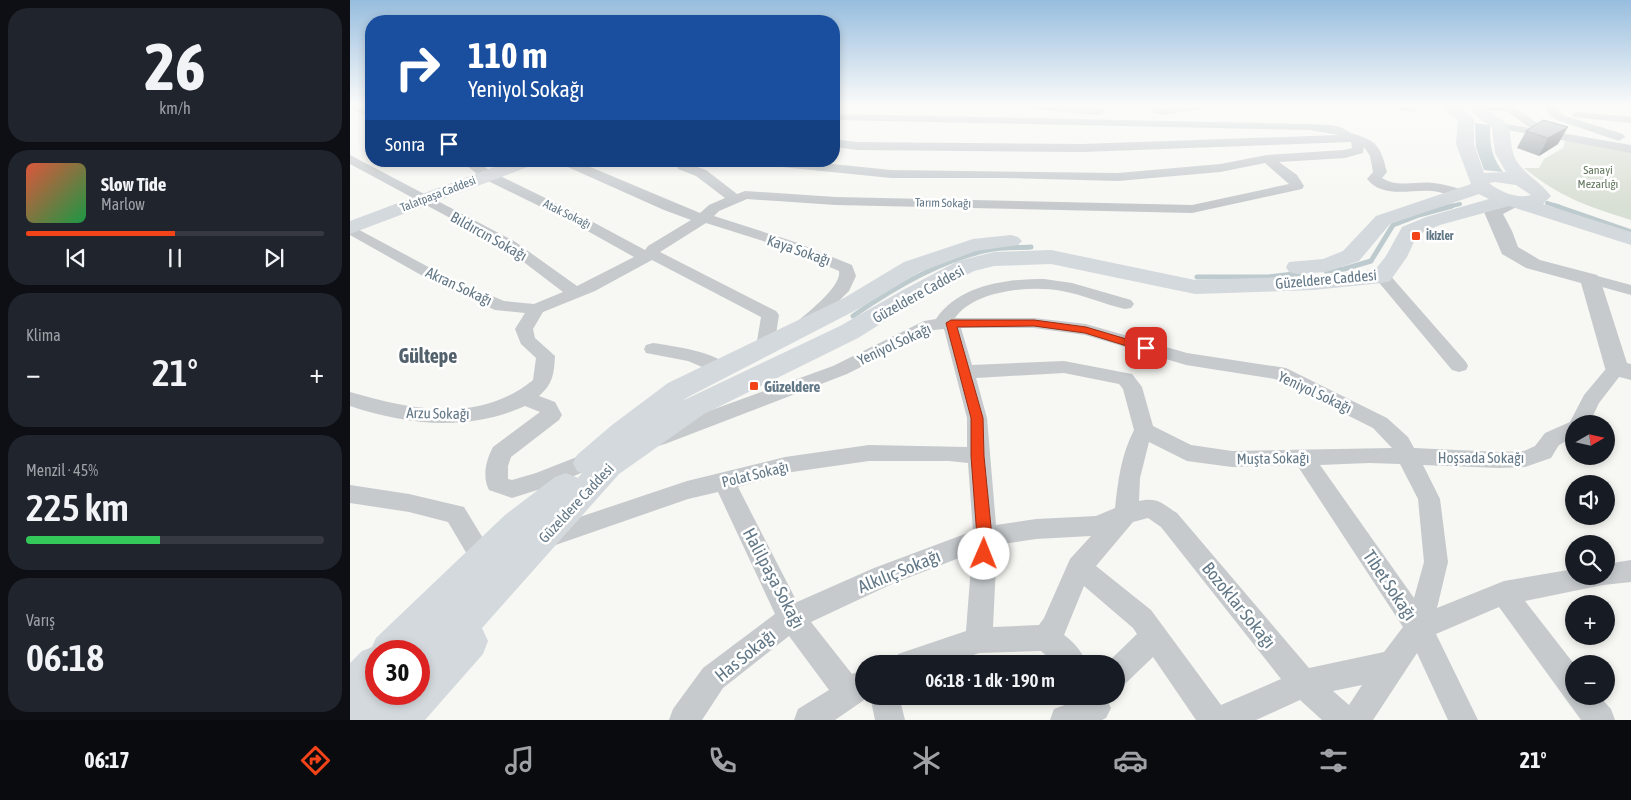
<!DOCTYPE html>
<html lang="tr">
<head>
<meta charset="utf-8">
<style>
	:root { --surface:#171b24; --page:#20242c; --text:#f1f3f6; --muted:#9ea1a6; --line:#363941; --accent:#f34318 }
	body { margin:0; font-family:"Asap Condensed",sans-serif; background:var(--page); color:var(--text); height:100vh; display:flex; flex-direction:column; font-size:19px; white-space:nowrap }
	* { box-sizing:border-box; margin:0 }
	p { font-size:16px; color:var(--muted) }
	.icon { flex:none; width:28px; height:28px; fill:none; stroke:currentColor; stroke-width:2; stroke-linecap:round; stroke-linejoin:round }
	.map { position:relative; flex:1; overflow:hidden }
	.panel { display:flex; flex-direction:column; gap:8px; padding:8px; background:#0d0f14; width:350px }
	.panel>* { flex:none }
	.banner { position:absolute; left:15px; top:15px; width:475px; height:152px; border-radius:20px; box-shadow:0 2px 8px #0003; background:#1a4fa0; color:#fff; overflow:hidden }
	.needle { width:32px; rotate:81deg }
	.controls { position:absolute; left:1215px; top:415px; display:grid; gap:10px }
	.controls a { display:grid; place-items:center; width:50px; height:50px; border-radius:50%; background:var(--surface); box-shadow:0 2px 8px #0003; font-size:25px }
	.speed { position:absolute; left:15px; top:640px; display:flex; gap:10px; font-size:25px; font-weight:700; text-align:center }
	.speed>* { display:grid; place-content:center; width:65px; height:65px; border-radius:50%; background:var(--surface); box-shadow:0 2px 8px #0003; line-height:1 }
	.speed .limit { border:8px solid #d22; background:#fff; color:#111 }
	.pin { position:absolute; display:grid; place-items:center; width:42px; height:42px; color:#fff; margin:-21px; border-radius:10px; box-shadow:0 2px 8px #0006 }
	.me { position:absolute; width:55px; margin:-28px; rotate:1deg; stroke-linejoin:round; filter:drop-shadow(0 0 4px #0008) }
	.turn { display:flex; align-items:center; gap:18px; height:105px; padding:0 20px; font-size:22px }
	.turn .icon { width:65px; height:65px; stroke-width:2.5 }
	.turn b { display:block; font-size:35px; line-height:42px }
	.then { display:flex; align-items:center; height:48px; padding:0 20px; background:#0003; gap:10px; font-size:19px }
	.big { font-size:38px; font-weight:600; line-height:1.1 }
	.panel .tile { flex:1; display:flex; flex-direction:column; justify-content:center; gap:8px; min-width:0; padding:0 18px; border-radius:20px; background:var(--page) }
	.panel .dial { align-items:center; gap:0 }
	.dial b { font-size:65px; line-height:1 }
	.song { display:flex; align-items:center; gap:15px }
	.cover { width:60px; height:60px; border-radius:8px; background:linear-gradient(135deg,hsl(10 70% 55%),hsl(140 70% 35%)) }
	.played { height:5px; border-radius:2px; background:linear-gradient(90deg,var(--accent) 50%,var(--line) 50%) }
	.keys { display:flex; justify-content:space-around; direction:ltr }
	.heat { display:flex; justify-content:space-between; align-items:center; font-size:28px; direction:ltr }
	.charge { height:8px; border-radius:4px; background:linear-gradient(90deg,#34c759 45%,var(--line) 0) }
	.trip { position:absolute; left:505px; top:655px; width:270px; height:50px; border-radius:25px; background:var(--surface); box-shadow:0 2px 8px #0003; font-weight:600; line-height:50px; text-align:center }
	.menu { display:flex; height:80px; justify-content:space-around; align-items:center; background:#090b0e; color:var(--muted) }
	.menu .icon { width:35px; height:35px }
	.menu .on { color:var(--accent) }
	.menu b { font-size:22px; color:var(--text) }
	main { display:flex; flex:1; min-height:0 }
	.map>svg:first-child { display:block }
	.green { fill:#d8dfd4 }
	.water { fill:#bdcace }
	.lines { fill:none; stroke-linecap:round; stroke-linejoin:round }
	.stream-far1 { stroke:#bdcace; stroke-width:4 }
	.stream { stroke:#bdcace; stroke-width:5 }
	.minor { fill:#c6cacd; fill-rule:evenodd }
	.tertiary { fill:#c6cacd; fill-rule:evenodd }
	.secondary { fill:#d4d9dd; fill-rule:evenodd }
	.wall { fill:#949ca1 }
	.shaded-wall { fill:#787f83 }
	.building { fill:#acb5bb; stroke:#787f83 }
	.route { fill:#f34318; stroke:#9e2c10 }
	.poi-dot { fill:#f34318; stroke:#fff; stroke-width:2 }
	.labels { text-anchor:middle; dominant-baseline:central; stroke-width:5; stroke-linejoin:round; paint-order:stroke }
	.far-park-label { font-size:12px; fill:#65795f; stroke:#fff }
	.far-street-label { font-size:12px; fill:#637887; stroke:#fff }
	.far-poi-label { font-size:12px; font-weight:bold; fill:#637887; stroke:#fff; text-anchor:start }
	.street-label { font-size:15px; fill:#637887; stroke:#fff }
	.poi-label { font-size:15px; font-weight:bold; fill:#637887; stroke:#fff; text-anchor:start }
	.near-street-label { font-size:18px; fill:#637887; stroke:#fff }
	.district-label { font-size:20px; font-weight:bold; fill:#52616b; stroke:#fff }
</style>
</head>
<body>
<main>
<section class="panel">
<div class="tile dial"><b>26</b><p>km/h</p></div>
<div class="tile">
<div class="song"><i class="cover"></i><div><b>Slow Tide</b><p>Marlow</p></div></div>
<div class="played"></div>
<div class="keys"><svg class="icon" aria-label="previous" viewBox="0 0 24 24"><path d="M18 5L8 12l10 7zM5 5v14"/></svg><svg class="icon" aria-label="pause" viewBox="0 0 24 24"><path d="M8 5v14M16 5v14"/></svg><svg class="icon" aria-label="next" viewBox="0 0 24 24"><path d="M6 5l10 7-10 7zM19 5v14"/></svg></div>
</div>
<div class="tile"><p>Klima</p>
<div class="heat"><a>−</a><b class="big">21°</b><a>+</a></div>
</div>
<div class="tile"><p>Menzil · 45%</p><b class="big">225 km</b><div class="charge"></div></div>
<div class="tile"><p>Varış</p><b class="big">06:18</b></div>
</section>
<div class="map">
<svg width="1281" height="720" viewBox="0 0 1281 720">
	<rect width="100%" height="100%" fill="#f7f7f3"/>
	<path class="green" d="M1216,138l65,11v71c-44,-14 -70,-22 -107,-52h15l5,-9 19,-11z"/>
	<path class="water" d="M1125,123l15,2c0,21 1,30 13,47l-19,-2 -8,-23z"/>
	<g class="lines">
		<path class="stream-far1" d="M1197,203l13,4
			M1097,207l13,-3"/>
		<path class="stream" d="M1206,206l75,26
			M976,271l18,-2 27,-8 22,-36 26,-10 33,-9
			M847,277h71l34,-4
			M503,316c40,-28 87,-56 135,-66 14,-3 29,-2 43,-3"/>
		<path class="minor" d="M0,105h10l11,5v7l-21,-8z
			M669,105c15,0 77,-2 86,7l-6,3 -75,-7z
			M801,105h11v3l2,1 22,-4h26l-5,3 -43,7 -12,-3z
			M1041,105h17l11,5 -6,3 -21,-6z
			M1117,105h45l31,22 1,3 87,15v8l-135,-25 -2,-2 2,-2 4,-1 30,5 -23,-17 -35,-2 -4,-1z
			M1195,105h11l1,5 8,6 58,18 2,3 -6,4 -62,-21 -9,-6z
			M1228,112l53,5v6l-57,-6 -2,-2 2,-2z
			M484,114l475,10c10,1 22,0 31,3 5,2 9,6 14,7 24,7 27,14 33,38l-5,6c16,10 33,3 51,5 12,1 23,5 35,8l2,3 -7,4c-10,-2 -21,-6 -31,-7 -21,-2 -49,8 -65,-12l6,-7 -3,-16 -6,-9 -1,6 -18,5 -66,4 18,13 7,11 -2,3 -110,24 -356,-8 -89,-6 -28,12 -5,5 81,26 57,23 4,11 -7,15 -40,39 -6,1 -6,-1 -3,-4 3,-4c11,-10 45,-36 42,-51l-54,-23 -79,-25 -46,29 116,59 3,4 -5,32 -3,4 -6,2 -6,-2 -3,-4 5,-30 -109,-57 -57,31 -52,21 -10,17 2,9 20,18c-1,18 -2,28 -16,40l16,6 7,13 -3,5 -48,37 -3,9v13l4,1 24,-7 56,-22 8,2 3,6 -3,6 -50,21 -38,12 -23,-8c-7,-13 -3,-30 4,-43l47,-35 -15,-6c-57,26 -118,19 -175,0v-14c62,18 129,32 183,-12l3,-22 -15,-14 -6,-15 10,-16 -30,-3 -58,-26 -87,-49v-10l99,53 55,23 30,3 29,-12 -59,-45 -154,-83v-9l164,86 63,45 57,-29 -66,-37 -86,-42 -21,-17h15l16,11 86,42 67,36 3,-4 43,-26 -27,-10 -103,-46 -2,-3h17l124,52 9,-8 16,-7 -29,-22 -18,-7 -1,-3 4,-5h14l-3,4 14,5 31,24 8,-3 91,6 356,8 97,-21 -24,-21 -45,9 -102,9 -114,-3h-113l-119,-12 -6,-4 37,-1 88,9 227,3 102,-9 47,-9 77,-5 8,-2 -1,-6 -269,10 -225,-2 -23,-3v-8l23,3 225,2 256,-9 -29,-5 -475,-10z
			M1032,271l6,2 78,89 2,4 -2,4 -7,2 -7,-2 -76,-91 -2,-3 2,-3z
			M1240,274l41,11v10l-47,-13 -2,-3 2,-3z
			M694,279l28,4 59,17 3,4 -3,4 -6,1c-21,-5 -41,-14 -63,-18 -31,-6 -88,-1 -107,27h79l52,6 101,29 99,15 101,50 21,19 6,11 85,4 25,-1 11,-5 10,-13 25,-11 14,-27 26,-31 7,-2 7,2 2,4 -27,35 -10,21h-15v13l-15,8 -8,13 -26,9 -26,1 -76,-3 17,34 8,63 -11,46 67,-27 70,-12v7h32v-12l25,-4v22l-28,3 -78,16 49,63v32h25l12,13 4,11h-34l-82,-113 -63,27 42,86h-30l-31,-67 -44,67h-51l-22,-20 -44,20h-60l-43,-63 -27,26 -10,4v-23h-10l31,-30 -4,-6 -49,-42 -20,49c11,8 18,17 23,29h-31l-15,-13 -62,2 -31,11h-54l4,-10 68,-23 6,-78 -80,31 -81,38 41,52 12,-5v27h6l-35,24h-41l4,-11 31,-19 -40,-54 -66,52 -21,32h-33l4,-11 30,-41 72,-54 -57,-122 -30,7 -144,50 -9,-3 -3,-7 3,-7 152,-51 98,-24 84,-12 98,2v-29l-23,-89 -10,1 -87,44 -182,70 -7,2 -7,-2 -4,-6 4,-6 182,-66 91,-45 12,-2c23,-34 70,-40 108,-40zM611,328h73l51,7 101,30 89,14 98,49 19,20 -160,3 -41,-6 -38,-19 -11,-39 -10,-13 -68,-13 -92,4zM714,373l55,11 4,5 11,41c-13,25 -16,51 -19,78l-19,8 -60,3 -40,6 -9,-107 -11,-40zM799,442l38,19 45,6 65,-2 106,162 -19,25 -75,16 -132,-155c-16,-10 -19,-16 -38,-12l1,-23zM519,461h80l19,2 5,68 -99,37 -77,34 -59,-115 47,-14zM1019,463l31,1 18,35 6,63 -10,36 -94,-133zM798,518l13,9 120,152 -60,26 -70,-95 -55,-44 37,-44zM741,536l-21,23 -26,59 -5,7 -46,2 4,-82 39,-6zM1012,685l-13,20 -16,-14z
			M303,343c19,3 67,9 78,26l-3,4 -7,2 -33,-14 -42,-8 -2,-4 2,-4z
			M0,485l59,9 55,13 31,51 -3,8 -9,3 -9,-3 -26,-44 -39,-10 -59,-9z
			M520,696h29l6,24h-30z
			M738,696l18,2 5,10 -5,10 -4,2h-52l4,-11z"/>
		<path class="tertiary" d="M1164,196l6,1 3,4 -3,4 -17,9 9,17 6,16 22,13 57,15 3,4 27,84 4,1v16l-23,-6 -3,-6 -24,-85 -55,-15 -24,-14 -18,-42 3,-4z"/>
		<path class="secondary" d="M1088,105h19l17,13v26l10,29 22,-1 -11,-19 -3,-25 -29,-23h18l25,18c7,10 3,25 10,37 9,15 25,22 35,36l-8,8 88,28v13l-122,-39 -69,19 -23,10 -10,22 -17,24 -8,2 -69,7 -118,4 -144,-30 -57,2 -20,5 -55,29 -61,38 -154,76 -85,60 -137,154 6,13 -5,13 -58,66h-75v-57l12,-12 10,-4 4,-9 129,-123 50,-38 11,-4 12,5 4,-5 -5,-2 -4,-8 4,-8 35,-30 56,-42 176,-85 60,-36 69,-23 38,-4 7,2 4,4 -4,4 -42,6 -56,21 -60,36 -172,89 -6,4 158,-75 63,-36 55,-29 36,-9 57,-2 144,30 118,-4 62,-6 11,-14 16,-29 24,-10 63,-18 -10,-5 -89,30 -31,37 -33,11 -29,2 -8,-2 -3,-5 3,-5 34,-3 20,-8 33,-35 95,-32 -15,-40 2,-24zM1145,182l21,3 15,10c-14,4 -31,-3 -42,-12zM26,651h43v43h-43z
			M160,161h26l-3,4 -183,69v-13z"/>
	</g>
	<path class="wall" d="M1193,120l15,24 -19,12 -22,-8 9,-17z"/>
	<path class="shaded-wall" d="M1218,127l-10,17 -19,12 9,-18z"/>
	<path class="building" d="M1193,120l25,7 -20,11 -22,-7z"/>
	<linearGradient id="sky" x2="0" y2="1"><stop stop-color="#97bdde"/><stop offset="0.51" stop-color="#fbfbfa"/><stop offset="1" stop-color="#fbfbfa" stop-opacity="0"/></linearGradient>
	<rect width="1281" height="206" fill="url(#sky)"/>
	<path class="route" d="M601,320h83l52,7 64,19 1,2 -5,4 -61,-19 -51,-7 -77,1 26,91 1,38 8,81 -1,17 -2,5 -5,2 -6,-2 -2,-5 1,-17 -6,-81v-38l-25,-95z"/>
	<g class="poi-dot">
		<rect x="1061" y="231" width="10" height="10" rx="2.5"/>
		<rect x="399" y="381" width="10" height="10" rx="2.5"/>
	</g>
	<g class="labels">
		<g class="far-park-label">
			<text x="1248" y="170">Sanayi<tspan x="1248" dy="14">Mezarlığı</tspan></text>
		</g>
		<g class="far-street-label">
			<text transform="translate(88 194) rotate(-21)">Talatpaşa Caddesi</text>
			<text transform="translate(593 203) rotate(1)">Tarım Sokağı</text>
			<text transform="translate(217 214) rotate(26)">Atak Sokağı</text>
		</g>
		<g class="far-poi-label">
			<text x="1076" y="236">İkizler</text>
		</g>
		<g class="street-label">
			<text transform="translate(139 236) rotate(29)">Bıldırcın Sokağı</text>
			<text transform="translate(449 250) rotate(19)">Kaya Sokağı</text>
			<text transform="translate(976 279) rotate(-5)">Güzeldere Caddesi</text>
			<text transform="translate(109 286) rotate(25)">Akran Sokağı</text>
			<text transform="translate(568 294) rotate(-29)">Güzeldere Caddesi</text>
			<text transform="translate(544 344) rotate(-25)">Yeniyol Sokağı</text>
			<text transform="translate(965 392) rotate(25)">Yeniyol Sokağı</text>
			<text transform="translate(88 413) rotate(1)">Arzu Sokağı</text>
			<text x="1131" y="457">Hoşsada Sokağı</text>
			<text transform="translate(923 458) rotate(-1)">Muşta Sokağı</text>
			<text transform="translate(405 474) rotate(-14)">Polat Sokağı</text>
			<text transform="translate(226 503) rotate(-47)">Güzeldere Caddesi</text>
		</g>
		<g class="poi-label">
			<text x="414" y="386">Güzeldere</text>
		</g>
		<g class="near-street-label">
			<text transform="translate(549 571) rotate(-22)">Alkılıç Sokağı</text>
			<text transform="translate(424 578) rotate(62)">Halilpaşa Sokağı</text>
			<text transform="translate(1040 585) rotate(56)">Tibet Sokağı</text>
			<text transform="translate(889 605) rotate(51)">Bozoklar Sokağı</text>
			<text transform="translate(395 655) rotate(-39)">Has Sokağı</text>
		</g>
		<g class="district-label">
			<text x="78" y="355">Gültepe</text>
		</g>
	</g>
</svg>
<div class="controls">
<a><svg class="needle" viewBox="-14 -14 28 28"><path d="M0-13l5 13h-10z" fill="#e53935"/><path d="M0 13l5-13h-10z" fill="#9ea1a6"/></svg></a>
<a><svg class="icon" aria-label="sound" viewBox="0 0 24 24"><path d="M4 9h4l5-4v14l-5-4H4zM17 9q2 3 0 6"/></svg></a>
<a><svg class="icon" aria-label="search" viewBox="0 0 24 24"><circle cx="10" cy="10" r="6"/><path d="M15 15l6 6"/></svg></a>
<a>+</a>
<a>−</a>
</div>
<div class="speed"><div class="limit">30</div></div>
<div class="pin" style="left:796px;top:348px;background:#d93025"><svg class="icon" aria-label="arrive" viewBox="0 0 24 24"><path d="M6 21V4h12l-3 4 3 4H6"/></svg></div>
<svg class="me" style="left:634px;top:554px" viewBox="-20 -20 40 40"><circle r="19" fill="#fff"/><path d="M0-13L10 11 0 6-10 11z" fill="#f34318"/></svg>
<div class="trip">06:18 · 1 dk · 190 m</div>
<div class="banner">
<div class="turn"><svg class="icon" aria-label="right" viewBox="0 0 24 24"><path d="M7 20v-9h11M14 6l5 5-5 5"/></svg><div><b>110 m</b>Yeniyol Sokağı</div></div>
<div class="then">Sonra<svg class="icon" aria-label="arrive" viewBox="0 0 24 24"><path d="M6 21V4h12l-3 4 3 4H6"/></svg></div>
</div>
</div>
</main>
<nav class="menu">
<b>06:17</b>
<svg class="icon on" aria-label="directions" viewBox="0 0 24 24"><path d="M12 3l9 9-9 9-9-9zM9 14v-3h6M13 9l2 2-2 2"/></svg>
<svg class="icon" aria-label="music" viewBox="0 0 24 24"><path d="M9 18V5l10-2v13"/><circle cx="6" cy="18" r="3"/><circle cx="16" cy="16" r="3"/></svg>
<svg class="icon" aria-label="phone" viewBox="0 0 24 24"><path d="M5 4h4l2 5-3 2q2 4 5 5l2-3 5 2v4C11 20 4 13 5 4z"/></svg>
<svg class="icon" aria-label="climate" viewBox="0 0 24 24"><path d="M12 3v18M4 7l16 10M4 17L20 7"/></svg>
<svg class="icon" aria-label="car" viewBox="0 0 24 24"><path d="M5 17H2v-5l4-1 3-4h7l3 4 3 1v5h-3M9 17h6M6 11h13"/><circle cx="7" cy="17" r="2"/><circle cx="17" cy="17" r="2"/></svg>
<svg class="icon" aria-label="filters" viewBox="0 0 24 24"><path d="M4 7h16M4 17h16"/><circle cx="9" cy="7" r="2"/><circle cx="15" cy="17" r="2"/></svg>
<b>21°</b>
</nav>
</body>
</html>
